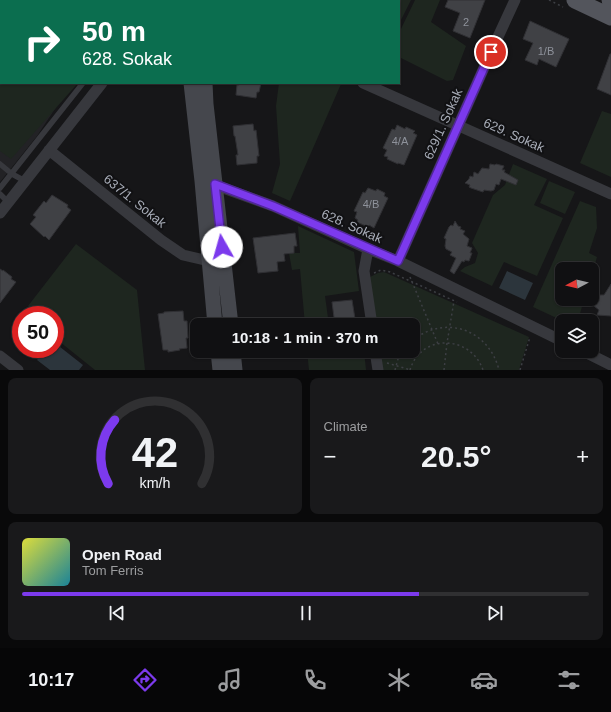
<!DOCTYPE html>
<html lang="en">
<head>
<meta charset="utf-8">
<style>
	:root { --surface:#101012; --page:#19191b; --text:#f1f3f6; --muted:#9c9d9f; --line:#303032; --accent:#7c3aed }
	body { margin:0; font-family:Helvetica,sans-serif; background:var(--page); color:var(--text); height:100vh; display:flex; flex-direction:column; font-size:15px; white-space:nowrap }
	* { box-sizing:border-box; margin:0 }
	p { font-size:13px; color:var(--muted) }
	.icon { flex:none; width:22px; height:22px; fill:none; stroke:currentColor; stroke-width:2; stroke-linecap:round; stroke-linejoin:round }
	.map { position:relative; height:370px; overflow:hidden }
	.details { display:flex; flex-direction:column; gap:8px; padding:8px; background:#09090a; flex:1 }
	.details>* { flex:none }
	.guide { position:absolute; left:0px; top:0px; width:400px; height:84px; box-shadow:0 1px 3px #0004,0 0 0 1px var(--line); background:#0b6e4f; color:#fff; overflow:hidden }
	.needle { width:26px; rotate:263deg }
	.controls { position:absolute; left:555px; top:262px; display:grid; gap:8px }
	.controls a { display:grid; place-items:center; width:44px; height:44px; border-radius:8px; background:var(--surface); box-shadow:0 1px 3px #0004,0 0 0 1px var(--line); font-size:20px }
	.speed { position:absolute; left:12px; top:306px; display:flex; gap:8px; font-size:20px; font-weight:700; text-align:center }
	.speed>* { display:grid; place-content:center; width:52px; height:52px; border-radius:50%; background:var(--surface); box-shadow:0 1px 3px #0004,0 0 0 1px var(--line); line-height:1 }
	.speed .limit { border:6px solid #d22; background:#fff; color:#111 }
	.pin { position:absolute; display:grid; place-items:center; width:34px; height:34px; color:#fff; margin:-17px; border:2px solid #fff; border-radius:50%; box-shadow:0 1px 4px #0007 }
	.me { position:absolute; width:44px; margin:-22px; rotate:353deg; stroke-linejoin:round; filter:drop-shadow(0 0 3px #0008) }
	.turn { display:flex; align-items:center; gap:14px; height:84px; padding:0 16px; font-size:18px }
	.turn .icon { width:52px; height:52px; stroke-width:2.5 }
	.turn b { display:block; font-size:28px; line-height:34px }
	.big { font-size:30px; font-weight:700; line-height:1.1 }
	.details .card { flex:1; display:flex; flex-direction:column; justify-content:center; gap:6px; min-width:0; padding:0 14px; border-radius:8px; background:var(--page) }
	.details .dial { align-items:center; gap:0 }
	.dial svg { height:104px; overflow:visible; fill:none; stroke:var(--line); stroke-width:7; stroke-linecap:round; text-anchor:middle }
	.dial text { fill:var(--text); stroke:none }
	.song { display:flex; align-items:center; gap:12px }
	.cover { width:48px; height:48px; border-radius:6px; background:linear-gradient(135deg,hsl(60 70% 55%),hsl(190 70% 35%)) }
	.played { height:4px; border-radius:2px; background:linear-gradient(90deg,var(--accent) 70%,var(--line) 70%) }
	.keys { display:flex; justify-content:space-around; direction:ltr }
	.heat { display:flex; justify-content:space-between; align-items:center; font-size:22px; direction:ltr }
	.details .tiles { flex:1; display:grid; gap:8px; grid-template-columns:1fr 1fr }
	.card:last-child { grid-column:span 2 }
	.trip { position:absolute; left:190px; top:318px; width:230px; height:40px; border-radius:8px; background:var(--surface); box-shadow:0 1px 3px #0004,0 0 0 1px var(--line); font-weight:700; line-height:40px; text-align:center }
	.tabs { display:flex; height:64px; justify-content:space-around; align-items:center; background:#060607; color:var(--muted) }
	.tabs .icon { width:28px; height:28px }
	.tabs .current { color:var(--accent) }
	.tabs b { font-size:18px; color:var(--text) }
	.map>svg:first-child { display:block }
	.built { fill:#222225 }
	.green { fill:#1e261f }
	.water { fill:#2c353c }
	.building { fill:#404145; stroke:#303034 }
	.lines { fill:none; stroke-linecap:round; stroke-linejoin:round }
	.path { stroke:#3d3f44; stroke-width:1.5; stroke-dasharray:2 3; stroke-linecap:butt }
	.service { stroke:#37383d; stroke-width:5.5 }
	.minor { stroke:#37383d; stroke-width:11 }
	.secondary { stroke:#45474d; stroke-width:15 }
	.primary { stroke:#53555c; stroke-width:17 }
	.route-casing { stroke:#51269a; stroke-width:10 }
	.route { stroke:#7c3aed; stroke-width:7 }
	.labels { text-anchor:middle; dominant-baseline:central; stroke-width:4; stroke-linejoin:round; paint-order:stroke }
	.number-label { font-size:11px; fill:#8e929b }
	.street-label { font-size:13px; fill:#a8adb8; stroke:#111113 }
</style>
</head>
<body>
<div class="map">
<svg width="611" height="370" viewBox="0 0 611 370">
	<rect width="100%" height="100%" fill="#161618"/>
	<path class="built" d="M0,0h198l-197,1v82h71l-35,53 -37,46z"/>
	<path class="green" d="M256,0h81l3,1h-85z
		M397,0h14l-12,24v-23h-3z
		M415,0h25l-9,22 35,24 -13,34 -6,1 -48,-24v-24z
		M0,28l1,55h77l-67,76 -11,-8z
		M279,83h59l3,1 -51,117 -18,-8 8,-29 -4,-58z
		M602,111l9,3v63l-31,-14z
		M513,164l34,15 -13,26 29,13 -26,58 -33,-14 -12,24 -32,-15 5,-4 10,-4 3,-10 -6,-10 21,-48 12,-10z
		M549,181l26,11 -10,22 -25,-11z
		M580,201l16,6 1,21 -8,25 8,4 -5,17v-5h-30v30h22l-6,22h-15l-30,-14z
		M298,226l56,26 5,39 -34,5 4,29h-24l-5,-56 -8,1 -3,-17h11z
		M76,244l61,46 8,80h-50l-40,-32v-23h-20l2,-2 -9,-7z
		M384,272l145,65 -10,33h-137l-2,-19h33v-26h-37l-6,-48 8,-4z
		M307,351h57l2,19h-57z"/>
	<path class="water" d="M507,271l26,12 -8,17 -26,-12z
		M55,343l28,22 -4,5h-29l-13,-10 9,-11h9z"/>
	<path class="building" d="M448,0h37l-15,38 -17,-7 7,-18 -15,-6z
		M530,21l39,18 -13,28 -17,-8 -2,6 -12,-5 8,-17 -10,-4z
		M610,54h1v41l-14,-6z
		M239,83h22l-2,9h-2l-1,6 -20,-3 1,-10h2z
		M253,124l1,7 2,-1 3,26h-2v7l-20,2 -1,-10h2l-3,-19h-1l-1,-10z
		M397,125l8,4 1,-2 9,4 -2,2 4,2 -13,30 -6,-2v1l-11,-5 1,-2 -4,-1 3,-6 -4,-2 9,-19 3,1z
		M490,164l5,1 1,-1 8,2 -2,4h3l-1,2 14,8 -2,5 -15,-6 -2,6 -3,-1 -2,6 -3,1 -7,-1 -1,2 -12,-4 -2,-1 1,-2 -5,-2 4,-4 1,-3 3,1 1,-5 4,2 4,-6 7,1z
		M368,188l8,3 1,-2 8,4 -1,3 4,2 -14,30 -5,-3 -1,2 -11,-5 1,-2 -3,-2 2,-6 -3,-1 9,-19 2,1z
		M52,195l16,10 -1,2 4,3 -22,30 -4,-4 -1,1 -14,-13 6,-7 -3,-2 11,-14 2,2z
		M455,221l3,5 3,1 -1,2 5,2 -2,3 6,5 -2,7 5,2 -2,5h2l-3,8 -4,-1 -1,2 -2,-1 -8,13 -4,-3 6,-13 -6,-3 2,-3 -6,-3 -1,-3 1,-7 -2,-1 5,-11 2,-2 2,1z
		M295,233l2,13h-3v7l-10,1 1,7 -8,1 1,9 -20,2 -5,-35z
		M0,269l3,2v-1l9,7 -1,2 5,3 -16,21z
		M611,284v32l-14,-1 2,-5 -5,-4 6,-11h4z
		M352,300l4,25h-21l-3,-23z
		M183,311l1,10h3l1,17h-2l1,10 -8,1 1,1 -12,2v-2h-5l-5,-36 6,-1v-1z"/>
	<g class="lines">
		<path class="path" d="M549,0l14,7
			M374,273l7,-3 9,2 67,30
			M410,277l28,67
			M413,340c33,-26 76,-10 86,30
			M387,363l24,7
			M395,370l3,-11 5,-8
			M410,370c11,-37 61,-35 73,0
			M444,370l3,-27 7,-42
			M520,370l10,-33"/>
		<path class="service" d="M170,0l2,1
			M83,1l1,-1
			M0,164l12,10 13,7
			M0,188l83,-105
			M0,194l8,8"/>
		<path class="minor" d="M0,11l1,1
			M363,83l248,111
			M49,150l112,90 22,15 26,6
			M215,185l58,21 95,43 30,12 164,80
			M0,213l102,-130
			M368,249l-4,22 8,54
			M398,261l93,-209 24,-52
			M375,351l3,19
			M583,351l28,14
			M0,356l18,14"/>
		<path class="secondary" d="M212,1l1,-1
			M227,1v-1
			M191,83l11,98 13,144
			M205,83l1,21 25,221
			M218,351l2,19
			M233,351l2,19"/>
		<path class="primary" d="M575,0l36,17
			M610,0h1"/>
	</g>
	<g class="lines">
		<g class="route-casing">
			<path id="route" d="M222,247l-7,-63 58,22 125,55 93,-209"/>
		</g>
		<use href="#route" class="route"/>
	</g>
	<g class="labels">
		<g class="number-label">
			<text x="466" y="22">2</text>
			<text x="546" y="51">1/B</text>
			<text x="400" y="141">4/A</text>
			<text x="371" y="204">4/B</text>
		</g>
		<g class="street-label">
			<text transform="translate(443 124) rotate(-66)">629/1. Sokak</text>
			<text transform="translate(514 135) rotate(24)">629. Sokak</text>
			<text transform="translate(135 201) rotate(39)">637/1. Sokak</text>
			<text transform="translate(352 226) rotate(24)">628. Sokak</text>
		</g>
	</g>
</svg>
<div class="controls">
<a><svg class="needle" viewBox="-14 -14 28 28"><path d="M0-13l5 13h-10z" fill="#e53935"/><path d="M0 13l5-13h-10z" fill="#9c9d9f"/></svg></a>
<a><svg class="icon" aria-label="layers" viewBox="0 0 24 24"><path d="M12 4l9 5-9 5-9-5zM3 14l9 5 9-5"/></svg></a>
</div>
<div class="speed"><div class="limit">50</div></div>
<div class="pin" style="left:491px;top:52px;background:#d93025"><svg class="icon" aria-label="arrive" viewBox="0 0 24 24"><path d="M6 21V4h12l-3 4 3 4H6"/></svg></div>
<svg class="me" style="left:222px;top:247px" viewBox="-20 -20 40 40"><circle r="19" fill="#fff"/><path d="M0-13L10 11 0 6-10 11z" fill="#7c3aed"/></svg>
<div class="trip">10:18 · 1 min · 370 m</div>
<div class="guide">
<div class="turn"><svg class="icon" aria-label="right" viewBox="0 0 24 24"><path d="M7 20v-9h11M14 6l5 5-5 5"/></svg><div><b>50 m</b>628. Sokak</div></div>
</div>
</div>
<section class="details">
<div class="tiles">
<div class="card dial"><svg viewBox="0 0 100 80">
<path d="M14 69A42 42 0 1 1 86 69"/>
<path d="M14 69A42 42 0 0 1 19 20" stroke="#7c3aed"/>
<text x="50" y="56" font-size="32" font-weight="700">42</text>
<text x="50" y="72" font-size="11">km/h</text>
</svg></div>
<div class="card"><p>Climate</p>
<div class="heat"><a>−</a><b class="big">20.5°</b><a>+</a></div>
</div>
<div class="card">
<div class="song"><i class="cover"></i><div><b>Open Road</b><p>Tom Ferris</p></div></div>
<div class="played"></div>
<div class="keys"><svg class="icon" aria-label="previous" viewBox="0 0 24 24"><path d="M18 5L8 12l10 7zM5 5v14"/></svg><svg class="icon" aria-label="pause" viewBox="0 0 24 24"><path d="M8 5v14M16 5v14"/></svg><svg class="icon" aria-label="next" viewBox="0 0 24 24"><path d="M6 5l10 7-10 7zM19 5v14"/></svg></div>
</div>
</div>
</section>
<nav class="tabs">
<b>10:17</b>
<svg class="icon current" aria-label="directions" viewBox="0 0 24 24"><path d="M12 3l9 9-9 9-9-9zM9 14v-3h6M13 9l2 2-2 2"/></svg>
<svg class="icon" aria-label="music" viewBox="0 0 24 24"><path d="M9 18V5l10-2v13"/><circle cx="6" cy="18" r="3"/><circle cx="16" cy="16" r="3"/></svg>
<svg class="icon" aria-label="phone" viewBox="0 0 24 24"><path d="M5 4h4l2 5-3 2q2 4 5 5l2-3 5 2v4C11 20 4 13 5 4z"/></svg>
<svg class="icon" aria-label="climate" viewBox="0 0 24 24"><path d="M12 3v18M4 7l16 10M4 17L20 7"/></svg>
<svg class="icon" aria-label="car" viewBox="0 0 24 24"><path d="M5 17H2v-5l4-1 3-4h7l3 4 3 1v5h-3M9 17h6M6 11h13"/><circle cx="7" cy="17" r="2"/><circle cx="17" cy="17" r="2"/></svg>
<svg class="icon" aria-label="filters" viewBox="0 0 24 24"><path d="M4 7h16M4 17h16"/><circle cx="9" cy="7" r="2"/><circle cx="15" cy="17" r="2"/></svg>
</nav>
</body>
</html>
